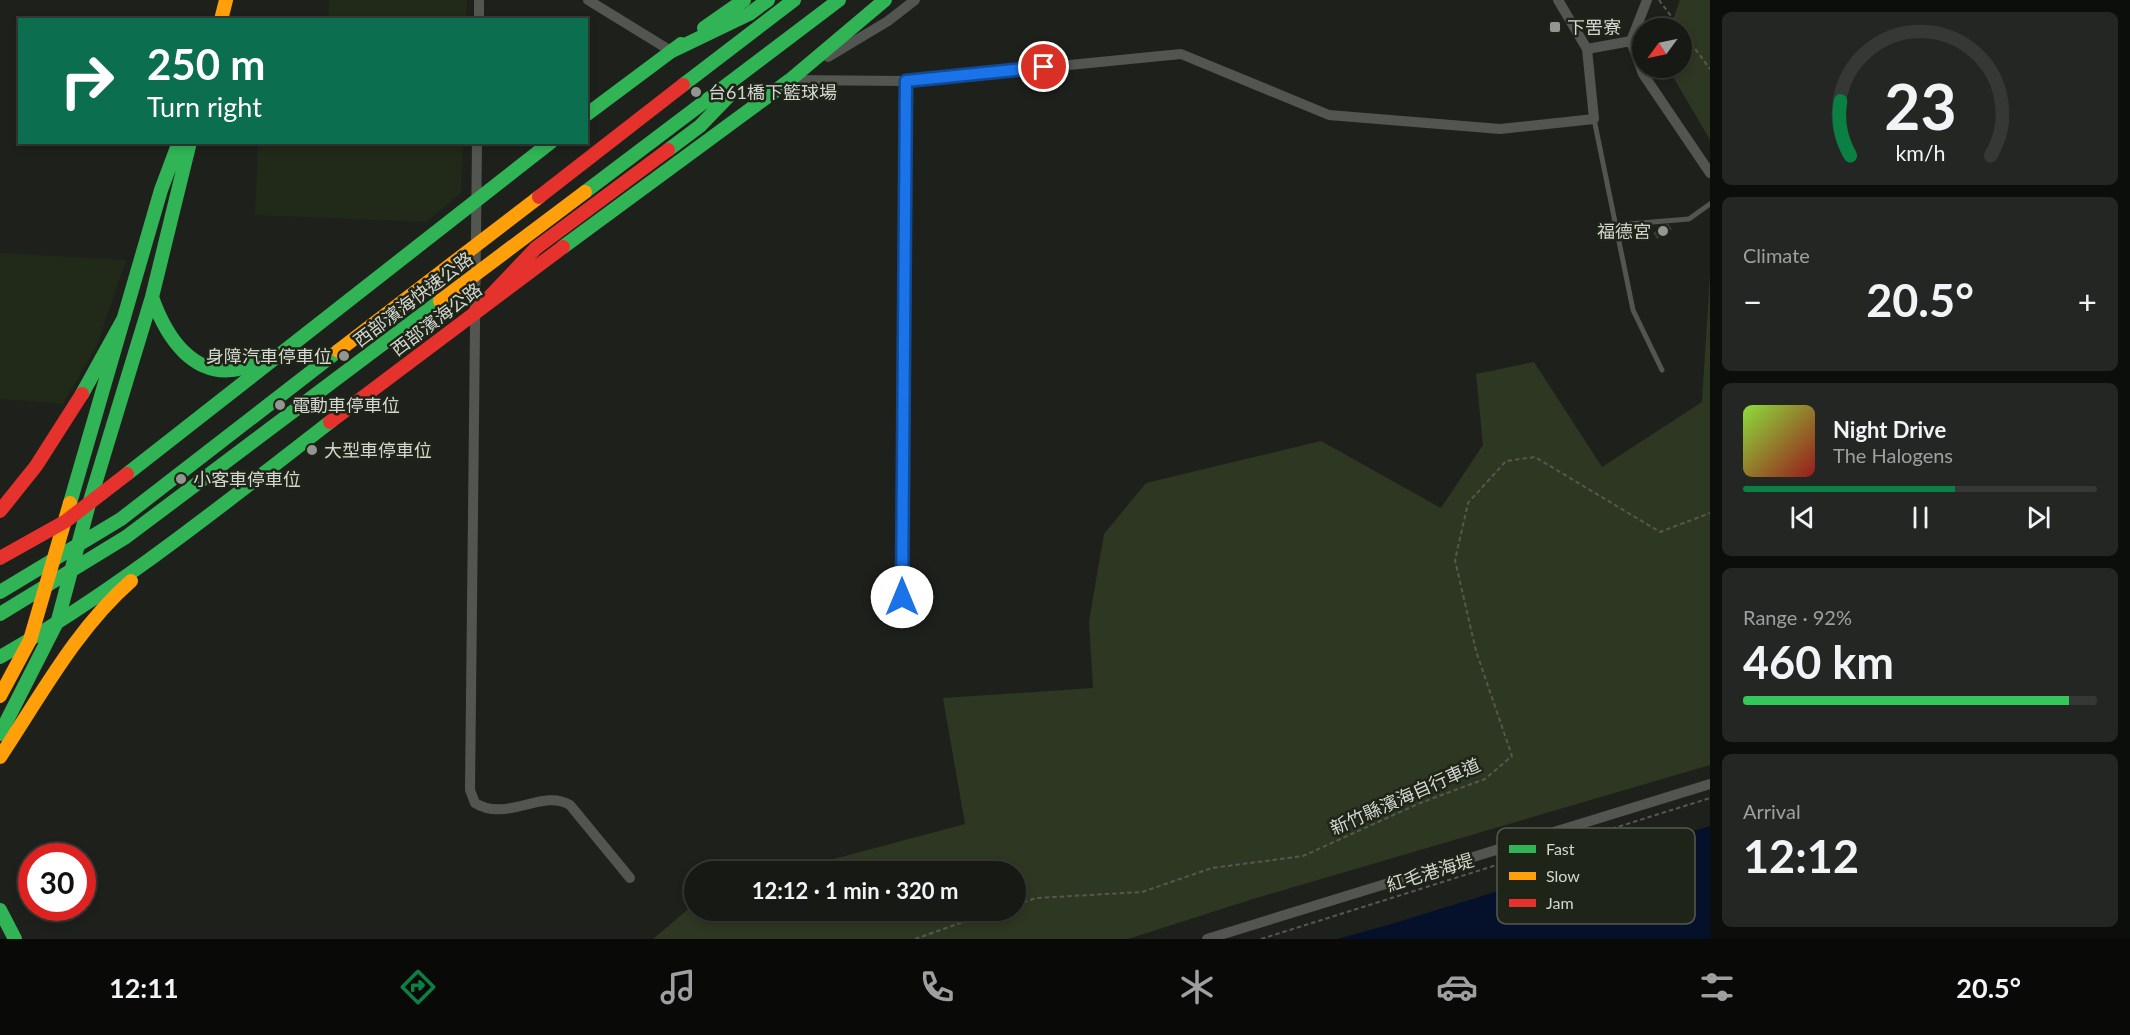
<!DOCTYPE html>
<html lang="en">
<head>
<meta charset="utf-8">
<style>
	:root { --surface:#161914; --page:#232622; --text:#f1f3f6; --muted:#9ea0a0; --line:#353834; --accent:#0b8043 }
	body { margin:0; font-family:Lato,"Noto Sans TC",sans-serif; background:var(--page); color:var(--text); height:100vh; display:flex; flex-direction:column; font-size:22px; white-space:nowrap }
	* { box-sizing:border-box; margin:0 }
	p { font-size:20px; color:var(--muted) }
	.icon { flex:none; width:33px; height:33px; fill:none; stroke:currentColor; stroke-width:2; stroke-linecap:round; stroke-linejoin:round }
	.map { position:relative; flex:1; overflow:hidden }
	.sheet { display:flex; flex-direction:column; gap:12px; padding:12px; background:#0c0e0b; width:420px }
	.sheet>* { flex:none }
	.guide { position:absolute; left:18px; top:18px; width:570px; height:126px; border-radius:0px; box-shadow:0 3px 9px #0003,0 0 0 2px var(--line); background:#0b6e4f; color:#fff; overflow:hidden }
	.needle { width:39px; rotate:237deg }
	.controls { position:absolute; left:1632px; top:18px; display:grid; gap:12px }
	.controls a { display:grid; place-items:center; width:60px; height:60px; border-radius:50%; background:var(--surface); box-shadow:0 3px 9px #0003,0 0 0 2px var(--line); font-size:30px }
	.speed { position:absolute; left:18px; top:843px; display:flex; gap:12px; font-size:30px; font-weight:700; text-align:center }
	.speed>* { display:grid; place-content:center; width:78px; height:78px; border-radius:50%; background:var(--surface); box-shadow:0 3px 9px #0003,0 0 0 2px var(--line); line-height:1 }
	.speed .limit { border:9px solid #d22; background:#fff; color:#111 }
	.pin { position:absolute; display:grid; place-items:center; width:51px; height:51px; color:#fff; margin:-26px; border:3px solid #fff; border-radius:50%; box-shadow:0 2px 6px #0007 }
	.me { position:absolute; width:66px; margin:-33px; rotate:0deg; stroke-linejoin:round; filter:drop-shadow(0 0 4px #0008) }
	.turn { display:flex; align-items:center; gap:21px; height:126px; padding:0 30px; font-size:27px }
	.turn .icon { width:78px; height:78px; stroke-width:2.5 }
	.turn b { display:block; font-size:42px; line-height:51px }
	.big { font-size:45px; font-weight:700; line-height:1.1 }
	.sheet .widget { flex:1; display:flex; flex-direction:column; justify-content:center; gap:9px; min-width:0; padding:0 21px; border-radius:9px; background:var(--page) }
	.sheet .dial { align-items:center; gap:0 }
	.dial svg { height:156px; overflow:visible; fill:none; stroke:var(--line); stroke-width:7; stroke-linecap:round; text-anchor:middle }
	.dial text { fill:var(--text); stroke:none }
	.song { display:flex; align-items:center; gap:18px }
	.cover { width:72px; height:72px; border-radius:9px; background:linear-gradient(135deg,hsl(90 70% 55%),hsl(0 70% 35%)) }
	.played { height:6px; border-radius:3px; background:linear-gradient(90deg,var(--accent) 60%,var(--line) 60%) }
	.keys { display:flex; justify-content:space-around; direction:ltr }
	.heat { display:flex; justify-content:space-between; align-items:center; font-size:33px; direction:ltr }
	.charge { height:9px; border-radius:4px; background:linear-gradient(90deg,#34c759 92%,var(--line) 0) }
	.trip { position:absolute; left:684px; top:861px; width:342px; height:60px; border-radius:30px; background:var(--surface); box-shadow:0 3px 9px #0003,0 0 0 2px var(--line); font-weight:700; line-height:60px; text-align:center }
	.tab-bar { display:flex; height:96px; justify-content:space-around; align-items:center; background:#090a08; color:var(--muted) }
	.tab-bar .icon { width:42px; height:42px }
	.tab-bar .active { color:var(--accent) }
	.tab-bar b { font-size:27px; color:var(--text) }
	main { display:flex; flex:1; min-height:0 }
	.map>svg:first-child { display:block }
	.built { fill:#212918 }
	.green { fill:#2e3721 }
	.water { fill:#05102a }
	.building { fill:#35392f }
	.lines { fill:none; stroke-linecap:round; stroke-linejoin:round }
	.path { stroke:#565754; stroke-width:2; stroke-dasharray:4.5 3; stroke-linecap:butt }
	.lane { stroke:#535550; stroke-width:5 }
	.street { stroke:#535550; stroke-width:10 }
	.fast { stroke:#30b455; stroke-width:14 }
	.slow { stroke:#ff9f0a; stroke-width:14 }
	.jam { stroke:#e5322d; stroke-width:14 }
	.route-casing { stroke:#114b97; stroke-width:15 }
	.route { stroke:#1a73e8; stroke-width:10 }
	.poi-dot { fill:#949791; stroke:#1e2418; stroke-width:2 }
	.labels { text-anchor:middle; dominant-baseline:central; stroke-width:5; stroke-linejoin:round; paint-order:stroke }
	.poi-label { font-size:18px; fill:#d4d7d0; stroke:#1e2418; text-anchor:start }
	.street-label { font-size:18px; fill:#d4d7d0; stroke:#1e2418 }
	.key { fill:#1e2418; stroke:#555a4f; stroke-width:1.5 }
	.key-label { font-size:16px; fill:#d4d7d0 }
</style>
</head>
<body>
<main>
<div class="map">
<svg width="1710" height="939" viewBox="0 0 1710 939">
	<rect width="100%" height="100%" fill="#1e211b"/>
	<path class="built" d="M329,0h138l-1,19h-138z
		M258,143h205l-2,50 -35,29 -171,-7z
		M0,253l126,7 -29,85 -34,59 -63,-5z"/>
	<path class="green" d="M1680,0h30v140l-42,-72h14v-40h-12z
		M1710,275v490l-454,133 -128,41h-475l41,-35v6h322v-38l-227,-1 176,-47 -22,-126 150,-10 -4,-67 15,-87 42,-51 175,-42 120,67 42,-63 -7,-71 58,-12 68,105 100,-65z"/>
	<path class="water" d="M1710,826v113h-373l51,-14z"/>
	<path class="building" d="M1668,223l4,6 -15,10 -4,-6z"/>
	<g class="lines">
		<path class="path" d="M1659,0l21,28
			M1682,31l28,38
			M1016,905l20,-7 106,-6 70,-24 91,-12 117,-53 65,-24 27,-23 -36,-105 -21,-91 13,-57 38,-42 29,-4 125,75 50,-19
			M915,939l82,-29
			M1261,939l449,-141"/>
		<path class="lane" d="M1594,119l39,191 29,60
			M1616,225l73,-6 21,-15"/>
		<path class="street" d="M588,0l83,51
			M1558,0l29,49 44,-8
			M1647,0l-16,41 12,33 67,99
			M479,20v-20
			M828,57l60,-36 27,-21
			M790,80l116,1 275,-27 148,61 171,14 94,-10 -7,-70
			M477,142l-7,648 5,13c32,20 68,-15 95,2l60,73
			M902,597l4,-516
			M1207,939l503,-155"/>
		<path class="fast" d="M704,28l40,-28
			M670,52l79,-38 19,-14
			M683,85l111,-85
			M586,115l95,-71
			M668,150l32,-24 28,-29
			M585,192l254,-192
			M563,247l227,-167 95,-80
			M152,297c14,40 42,84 91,71 9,-3 17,-8 26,-11
			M82,394l42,-76
			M127,474l424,-332
			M70,503l91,-313 18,-48
			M0,592l121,-73 217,-168
			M0,614l126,-77 314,-236
			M0,657c116,-66 225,-154 330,-235
			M0,734l58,-114 31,-116 63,-207 38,-155
			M0,910l15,29"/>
		<path class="slow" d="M221,20l5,-20
			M440,301l145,-109
			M338,351l201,-154
			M0,696l30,-56 40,-137
			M0,757c40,-60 76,-128 131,-176"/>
		<path class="jam" d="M539,197l144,-112
			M475,312l61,-64 132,-98
			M330,422l233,-175
			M0,511l36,-45 46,-72
			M0,558l66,-37 61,-47"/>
	</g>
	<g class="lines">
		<g class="route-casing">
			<path id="route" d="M902,597l4,-516 138,-14"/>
		</g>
		<use href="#route" class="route"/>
	</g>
	<g class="poi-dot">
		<rect x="1549" y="21" width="12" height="12" rx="3"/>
		<circle cx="696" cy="92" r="6"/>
		<circle cx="1663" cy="231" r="6"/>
		<circle cx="344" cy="356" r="6"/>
		<circle cx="280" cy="405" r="6"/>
		<circle cx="312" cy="450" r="6"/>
		<circle cx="181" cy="479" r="6"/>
	</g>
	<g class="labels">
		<g class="poi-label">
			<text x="1567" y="27">下罟寮</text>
			<text x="708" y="92">台61橋下籃球場</text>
			<text x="1651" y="231" text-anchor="end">福德宮</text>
			<text x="332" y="356" text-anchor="end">身障汽車停車位</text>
			<text x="292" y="405">電動車停車位</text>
			<text x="324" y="450">大型車停車位</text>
			<text x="193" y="479">小客車停車位</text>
		</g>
		<g class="street-label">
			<text transform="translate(413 299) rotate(-37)">西部濱海快速公路</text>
			<text transform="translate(436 319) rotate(-37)">西部濱海公路</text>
			<text transform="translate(1405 796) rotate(-24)">新竹縣濱海自行車道</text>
			<text transform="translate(1430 872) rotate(-17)">紅毛港海堤</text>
		</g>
	</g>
	<rect x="1497" y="828" width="198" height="96" rx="9" class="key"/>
	<rect x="1509" y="845" width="27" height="8" fill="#30b455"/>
	<rect x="1509" y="872" width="27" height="8" fill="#ff9f0a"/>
	<rect x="1509" y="899" width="27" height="8" fill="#e5322d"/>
	<g class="key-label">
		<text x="1546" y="855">Fast</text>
		<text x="1546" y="882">Slow</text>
		<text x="1546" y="909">Jam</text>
	</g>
</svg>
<div class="controls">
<a><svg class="needle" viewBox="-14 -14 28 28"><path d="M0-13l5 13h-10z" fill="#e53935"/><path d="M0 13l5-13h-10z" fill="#9ea0a0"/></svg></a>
</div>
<div class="speed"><div class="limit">30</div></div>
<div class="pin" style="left:1044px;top:67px;background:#d93025"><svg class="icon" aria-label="arrive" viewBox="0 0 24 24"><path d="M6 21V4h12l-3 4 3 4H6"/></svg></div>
<svg class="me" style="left:902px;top:597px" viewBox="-20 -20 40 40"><circle r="19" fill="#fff"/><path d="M0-13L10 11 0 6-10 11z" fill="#1a73e8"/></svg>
<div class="trip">12:12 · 1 min · 320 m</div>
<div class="guide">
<div class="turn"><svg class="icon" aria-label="right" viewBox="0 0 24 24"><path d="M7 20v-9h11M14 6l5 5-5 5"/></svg><div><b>250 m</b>Turn right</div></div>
</div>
</div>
<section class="sheet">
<div class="widget dial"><svg viewBox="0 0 100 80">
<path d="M14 69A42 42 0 1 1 86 69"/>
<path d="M14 69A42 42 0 0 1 9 41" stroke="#0b8043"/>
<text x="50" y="56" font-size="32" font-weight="700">23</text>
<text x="50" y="72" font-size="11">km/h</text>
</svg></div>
<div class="widget"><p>Climate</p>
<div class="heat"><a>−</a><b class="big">20.5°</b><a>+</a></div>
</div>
<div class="widget">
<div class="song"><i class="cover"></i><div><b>Night Drive</b><p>The Halogens</p></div></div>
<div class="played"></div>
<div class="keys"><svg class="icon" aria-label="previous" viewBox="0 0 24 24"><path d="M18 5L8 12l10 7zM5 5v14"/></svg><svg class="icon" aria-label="pause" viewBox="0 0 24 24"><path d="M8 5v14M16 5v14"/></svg><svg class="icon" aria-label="next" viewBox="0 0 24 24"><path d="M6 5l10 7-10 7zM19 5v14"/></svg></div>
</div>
<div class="widget"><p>Range · 92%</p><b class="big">460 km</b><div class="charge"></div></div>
<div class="widget"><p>Arrival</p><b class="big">12:12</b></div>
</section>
</main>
<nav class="tab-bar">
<b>12:11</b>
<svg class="icon active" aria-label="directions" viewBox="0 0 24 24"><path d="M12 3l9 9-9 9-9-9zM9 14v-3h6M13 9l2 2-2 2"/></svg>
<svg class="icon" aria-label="music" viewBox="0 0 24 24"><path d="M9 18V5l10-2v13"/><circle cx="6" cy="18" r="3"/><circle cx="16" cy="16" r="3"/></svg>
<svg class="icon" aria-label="phone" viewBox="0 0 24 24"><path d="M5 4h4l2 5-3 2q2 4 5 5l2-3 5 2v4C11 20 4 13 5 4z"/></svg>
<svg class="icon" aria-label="climate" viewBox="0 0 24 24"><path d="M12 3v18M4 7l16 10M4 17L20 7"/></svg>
<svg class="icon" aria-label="car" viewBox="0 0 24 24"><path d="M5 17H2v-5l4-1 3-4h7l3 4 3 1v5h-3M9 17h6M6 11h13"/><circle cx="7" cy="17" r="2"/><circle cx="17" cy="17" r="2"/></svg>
<svg class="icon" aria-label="filters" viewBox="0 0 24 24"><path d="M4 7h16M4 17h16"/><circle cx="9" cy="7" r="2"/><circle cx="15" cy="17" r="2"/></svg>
<b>20.5°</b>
</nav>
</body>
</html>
